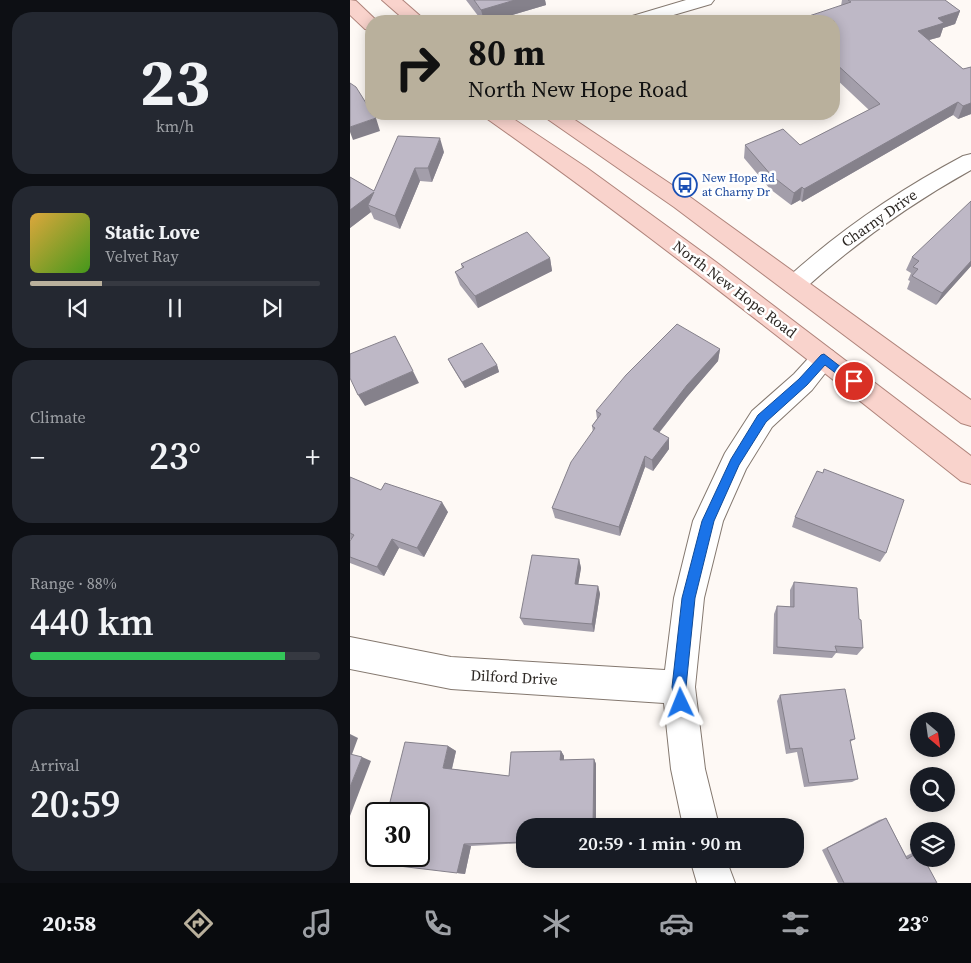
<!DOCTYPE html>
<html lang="en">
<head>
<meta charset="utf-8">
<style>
	:root { --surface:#171b24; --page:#242831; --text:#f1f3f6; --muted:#9ea1a6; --line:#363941; --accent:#b9b09c }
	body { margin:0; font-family:"Source Serif 4",serif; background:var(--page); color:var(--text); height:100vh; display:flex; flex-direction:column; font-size:19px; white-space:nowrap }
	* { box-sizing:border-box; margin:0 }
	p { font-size:16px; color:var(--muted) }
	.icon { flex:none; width:28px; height:28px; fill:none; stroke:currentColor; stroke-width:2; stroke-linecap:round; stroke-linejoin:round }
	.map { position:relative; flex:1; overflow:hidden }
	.details { display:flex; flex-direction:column; gap:12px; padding:12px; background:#0d0f14; width:350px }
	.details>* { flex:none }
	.top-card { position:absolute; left:15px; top:15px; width:475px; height:105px; border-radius:20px; box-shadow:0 2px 12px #0003; background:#b9b09c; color:#111; overflow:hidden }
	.needle { width:32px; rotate:151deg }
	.controls { position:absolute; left:560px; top:712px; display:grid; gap:10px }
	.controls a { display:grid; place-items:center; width:45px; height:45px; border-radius:50%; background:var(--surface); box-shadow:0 2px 12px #0003; font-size:25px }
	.speed { position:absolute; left:15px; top:802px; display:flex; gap:10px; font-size:25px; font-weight:700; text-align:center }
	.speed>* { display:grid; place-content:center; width:65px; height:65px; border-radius:50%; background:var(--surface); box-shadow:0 2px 12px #0003; line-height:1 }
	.speed .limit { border:2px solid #111; border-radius:8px; background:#fff; color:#111 }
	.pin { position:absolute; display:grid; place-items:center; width:42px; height:42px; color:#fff; margin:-21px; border:2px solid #fff; border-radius:50%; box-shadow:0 1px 5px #0007 }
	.me { position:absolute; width:55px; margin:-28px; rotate:358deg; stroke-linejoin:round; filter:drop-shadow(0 0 4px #0008) }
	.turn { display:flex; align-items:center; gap:18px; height:105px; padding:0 20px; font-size:22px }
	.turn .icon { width:65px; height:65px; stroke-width:2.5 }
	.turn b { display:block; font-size:35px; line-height:42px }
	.big { font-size:38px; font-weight:600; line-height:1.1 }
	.details .tile { flex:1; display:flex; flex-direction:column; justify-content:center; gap:8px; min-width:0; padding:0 18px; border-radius:20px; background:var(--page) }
	.details .dial { align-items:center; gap:0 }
	.dial b { font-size:65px; line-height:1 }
	.song { display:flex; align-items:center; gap:15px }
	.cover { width:60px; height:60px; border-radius:8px; background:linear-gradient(135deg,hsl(40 70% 55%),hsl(100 70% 35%)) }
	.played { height:5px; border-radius:2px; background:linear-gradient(90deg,var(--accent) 25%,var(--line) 25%) }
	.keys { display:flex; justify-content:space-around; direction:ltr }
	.heat { display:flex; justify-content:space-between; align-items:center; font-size:28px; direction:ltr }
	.charge { height:8px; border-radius:4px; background:linear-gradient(90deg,#34c759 88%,var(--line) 0) }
	.trip { position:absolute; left:166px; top:818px; width:288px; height:50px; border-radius:20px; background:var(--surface); box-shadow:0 2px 12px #0003; font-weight:600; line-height:50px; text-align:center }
	.tabs { display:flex; height:80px; justify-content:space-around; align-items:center; background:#090b0e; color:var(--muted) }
	.tabs .icon { width:35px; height:35px }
	.tabs .on { color:var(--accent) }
	.tabs b { font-size:22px; color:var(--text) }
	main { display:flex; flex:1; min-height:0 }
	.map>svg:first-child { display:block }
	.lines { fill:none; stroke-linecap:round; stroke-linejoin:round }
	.minor-casing { stroke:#84786f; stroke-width:2 }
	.primary-casing { stroke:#af847b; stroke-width:2 }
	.minor { fill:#fff; fill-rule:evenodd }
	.primary { fill:#f9d3cc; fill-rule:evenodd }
	.wall { fill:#a39eaa }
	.shaded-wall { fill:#85818b }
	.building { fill:#beb8c6; stroke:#85818b }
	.route { fill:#1a73e8; stroke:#114b97 }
	.labels { text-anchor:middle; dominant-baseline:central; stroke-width:5; stroke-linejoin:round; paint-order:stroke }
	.far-transit-label { font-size:12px; fill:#164399; stroke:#fff; text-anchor:start }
	.street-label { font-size:15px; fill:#2d2824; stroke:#fff }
</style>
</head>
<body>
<main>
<section class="details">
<div class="tile dial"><b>23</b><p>km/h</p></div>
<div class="tile">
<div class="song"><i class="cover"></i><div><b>Static Love</b><p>Velvet Ray</p></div></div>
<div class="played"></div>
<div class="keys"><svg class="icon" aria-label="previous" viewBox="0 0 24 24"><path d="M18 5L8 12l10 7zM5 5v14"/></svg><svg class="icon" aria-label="pause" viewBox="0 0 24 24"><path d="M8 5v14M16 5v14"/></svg><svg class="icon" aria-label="next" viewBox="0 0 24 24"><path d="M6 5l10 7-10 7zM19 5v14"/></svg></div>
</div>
<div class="tile"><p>Climate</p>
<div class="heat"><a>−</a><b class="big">23°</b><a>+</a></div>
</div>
<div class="tile"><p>Range · 88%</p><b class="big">440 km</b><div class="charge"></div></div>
<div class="tile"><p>Arrival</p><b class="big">20:59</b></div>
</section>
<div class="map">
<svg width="621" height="883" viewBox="0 0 621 883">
	<rect width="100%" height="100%" fill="#fef9f5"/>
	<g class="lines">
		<g class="minor-casing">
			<path id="minor" d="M336,0h28l-3,4 -58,17h-27l3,-4z
				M621,154v16c-61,34 -117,74 -169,121l-8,3 -8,-3 -4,-6 4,-6c54,-49 113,-89 177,-123z
				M474,348l9,3 4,7 -25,32 -40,37 -26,42 -23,52 -19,77 -9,89 10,82 14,57h-36l-12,-57 -7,-66 -213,-14 -101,-20v-32l101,20 214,13 9,-72 19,-77 32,-68 27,-42 42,-37 21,-23z
				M340,859h36l9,24h-38z"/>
		</g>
		<g class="primary-casing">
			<path id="primary" d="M0,0l6,1 21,20h-6v9l-6,-1 -15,-14z
				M32,0h20l24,21h-20z
				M133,114h23l81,54 129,94 255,194v28l-10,-3c-156,-124 -312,-248 -475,-363z
				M193,114h23l124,83 281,203v26l-10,-3 -287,-216 -128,-89z"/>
		</g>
		<use href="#minor" class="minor"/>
		<use href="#primary" class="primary"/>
	</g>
	<path class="wall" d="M116,0h79l1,5 -54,16h-10z
		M492,0h103l15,11 -5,13 -12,4 -3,9 -11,3 34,29 8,-2v47l-13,5 -5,-4 -151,87 -2,-2 -9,5 -21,-16 -26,-31 1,-13h55l69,-35 -35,-33v-56l7,-15z
		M94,152l-12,30 -12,-1 -20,48 -26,-10 -3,-7 -21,16v-51l24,14z
		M562,257l59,9 -35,39 -29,-16 3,-8 -2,-1 3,-7 -5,-3z
		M200,258l2,13 -74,37 -18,-23 -5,-13 7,-4 -1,-4z
		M370,349l-2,12 -31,36 -28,36 10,16 -16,22 -8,-4 -25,69 -65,-18 -3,-10 41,-76 -1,-6 5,-7 -1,-8z
		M98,359l49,6 2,7 -34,16 -14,-23z
		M473,473l63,80 -6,9 -88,-35 3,-10z
		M0,477l31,13 67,22 -24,45 -25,-9 -15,28 -34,-13v-22l1,-1 -1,-1z
		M229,559l2,9 -3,16 20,2 2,8 -6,38 -70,-7 -4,-7z
		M444,582l65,37 4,29 -6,7 -21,-2 -4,5 -59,-4 1,-40 3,-8 13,1v-17z
		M430,695l75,44 -5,3 8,37 -6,3 -48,5 -7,-35 -11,2 -9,-53z
		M98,746l8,5 -4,18 57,7 52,-25 3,5v4l30,-1 2,5v62h-71v17l-54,3 -6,28 -8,-1z
		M536,818l20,38 6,-3 7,-1v7l18,24h-99l-16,-33 57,-30z"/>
	<path class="shaded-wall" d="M165,0h30l1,5 -54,16h-8l-3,-11z
		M610,11l-5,13 -12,4 -3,9 -26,7 4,-13 20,-13z
		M608,102l-5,13 -151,87 2,-13z
		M621,103v11l-13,5 5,-13z
		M26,118l4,13 -27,9 -3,-8v-5z
		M90,138l4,14 -12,30 -4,-14z
		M65,168l5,13 -20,48 -5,-13z
		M452,187l-2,13 -9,5 3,-12z
		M24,192l-6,13 3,7 -21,16v-18z
		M200,258l2,13 -74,37 -3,-12z
		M621,261v5l-35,39 6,-12z
		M370,349l-2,12 -31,36 -34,43v-11l34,-44z
		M147,365l2,7 -34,16 -3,-6z
		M63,371l6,12 -54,23 -7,-11z
		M319,438v11l-16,22 -1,-11z
		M295,456v11l-25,69 -1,-9z
		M92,502l6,10 -24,45 -7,-9z
		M42,539l7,9 -15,28 -7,-9z
		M229,559l2,9 -4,24 -2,-8z
		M248,586l2,8 -6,38 -2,-8z
		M0,734l8,4 -7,19 -1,-1z
		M98,746l8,5 -5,21 -8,-4z
		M211,751l3,5v9l-4,-5z
		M12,757l9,4 -21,55v-29z
		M244,759l2,5v62h-3z
		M114,844l7,2 -6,28 -8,-1z"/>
	<path class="building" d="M124,0h41l-34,10z
		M498,0h97l15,11 -22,7 6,5 -26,8 45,38 8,-2v36l-8,3 -5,-4 -154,87 -2,-2 -8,6 -22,-17 -27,-31 38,-16 17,16 80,-41 -46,-42v-41h-40l57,-19z
		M0,83l6,4 15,24v3h2l3,4 -26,9z
		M48,136l42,2 -12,30h-13l-20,48 -27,-11 6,-13 -24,18v-33l24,14z
		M621,201v60l-29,32 -30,-17 6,-7 -5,-2 6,-6 -7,-4z
		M177,232l23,26 -75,38 -20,-24 9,-5 -3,-3z
		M327,324l43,25 -33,36 -34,44 16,9 -17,22 -7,-4 -26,71 -67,-19 19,-46 24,-34 -3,-2 9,-12 -5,-3 30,-36z
		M45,336l18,35 -55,24 -8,-17v-24z
		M132,343l15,22 -35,17 -14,-23z
		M474,469l80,31 -18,53 -91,-36 22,-46 6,2z
		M0,477l31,13 4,-7 57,19 -25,46 -25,-9 -15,28 -27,-10v-16l4,-6 -4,-2z
		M182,555l47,4 -4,25 23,2 -6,38 -72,-6z
		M444,582l63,6 2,31 2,1 2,28 -28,-2 2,6 -60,-5v-41l17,1z
		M495,689l10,50 -5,1 8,39 -49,4 -7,-35 -12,1 -10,-54z
		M55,742l43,4 -5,22 66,8 2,-24 50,-1 -1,9 34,-1 -1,67h-68v16l-61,2 -7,29 -83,-10 2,-10v3h43v-42h-32z
		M0,754l12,3 -12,30z
		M536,818l21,41 12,-7v7h5l13,24h-93l-17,-35z"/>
	<path class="route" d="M474,354l35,27 -5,4 -4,-1 -25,-19 -18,20 -41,37 -27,43 -25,56 -19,77 -9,89 2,16 -2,5 -5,2 -5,-2 -4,-21 10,-89 20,-77 29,-62 27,-44 41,-36 22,-24z"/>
	<defs>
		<g id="bus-ring" transform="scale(1.25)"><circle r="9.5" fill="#fff" stroke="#1a4fb4" stroke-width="1.5"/><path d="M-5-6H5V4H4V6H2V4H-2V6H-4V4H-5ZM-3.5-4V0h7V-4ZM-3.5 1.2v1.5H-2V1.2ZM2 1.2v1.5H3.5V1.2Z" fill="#1a4fb4"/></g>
	</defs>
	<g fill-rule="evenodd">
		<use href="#bus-ring" x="335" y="185"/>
	</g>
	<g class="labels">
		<g class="far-transit-label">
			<text x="352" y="178">New Hope Rd<tspan x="352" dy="14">at Charny Dr</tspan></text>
		</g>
		<g class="street-label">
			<text transform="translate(529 218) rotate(-35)">Charny Drive</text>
			<text transform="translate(385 289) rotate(37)">North New Hope Road</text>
			<text transform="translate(164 677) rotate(3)">Dilford Drive</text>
		</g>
	</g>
</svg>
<div class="controls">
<a><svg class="needle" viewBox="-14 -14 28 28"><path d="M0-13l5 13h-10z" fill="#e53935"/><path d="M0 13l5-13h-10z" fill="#9ea1a6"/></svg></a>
<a><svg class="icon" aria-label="search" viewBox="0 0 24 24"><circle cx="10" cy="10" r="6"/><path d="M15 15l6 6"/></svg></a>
<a><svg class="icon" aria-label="layers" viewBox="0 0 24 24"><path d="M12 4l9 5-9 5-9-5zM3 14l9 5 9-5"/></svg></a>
</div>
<div class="speed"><div class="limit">30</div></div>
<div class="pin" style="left:504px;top:381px;background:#d93025"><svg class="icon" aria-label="arrive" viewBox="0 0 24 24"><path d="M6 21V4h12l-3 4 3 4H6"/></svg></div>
<svg class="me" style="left:331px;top:703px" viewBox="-20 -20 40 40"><path d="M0-17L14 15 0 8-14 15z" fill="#1a73e8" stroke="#fff" stroke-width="4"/></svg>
<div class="trip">20:59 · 1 min · 90 m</div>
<div class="top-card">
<div class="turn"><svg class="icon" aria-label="right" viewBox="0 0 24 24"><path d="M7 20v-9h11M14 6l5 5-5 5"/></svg><div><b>80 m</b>North New Hope Road</div></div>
</div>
</div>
</main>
<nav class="tabs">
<b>20:58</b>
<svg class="icon on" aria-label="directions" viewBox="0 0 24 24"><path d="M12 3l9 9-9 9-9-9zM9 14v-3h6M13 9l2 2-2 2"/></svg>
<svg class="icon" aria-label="music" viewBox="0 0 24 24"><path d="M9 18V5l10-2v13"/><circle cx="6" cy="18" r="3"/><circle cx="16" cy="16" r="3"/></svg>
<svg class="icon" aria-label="phone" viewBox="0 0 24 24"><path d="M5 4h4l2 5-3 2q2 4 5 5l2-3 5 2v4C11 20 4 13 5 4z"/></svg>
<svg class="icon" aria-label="climate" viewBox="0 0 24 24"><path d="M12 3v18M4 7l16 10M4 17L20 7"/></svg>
<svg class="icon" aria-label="car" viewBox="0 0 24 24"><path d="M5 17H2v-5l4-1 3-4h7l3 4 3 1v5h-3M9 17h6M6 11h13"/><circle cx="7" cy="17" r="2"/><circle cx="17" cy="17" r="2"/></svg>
<svg class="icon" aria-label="filters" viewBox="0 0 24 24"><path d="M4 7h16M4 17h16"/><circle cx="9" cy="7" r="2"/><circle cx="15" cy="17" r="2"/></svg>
<b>23°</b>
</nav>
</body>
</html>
